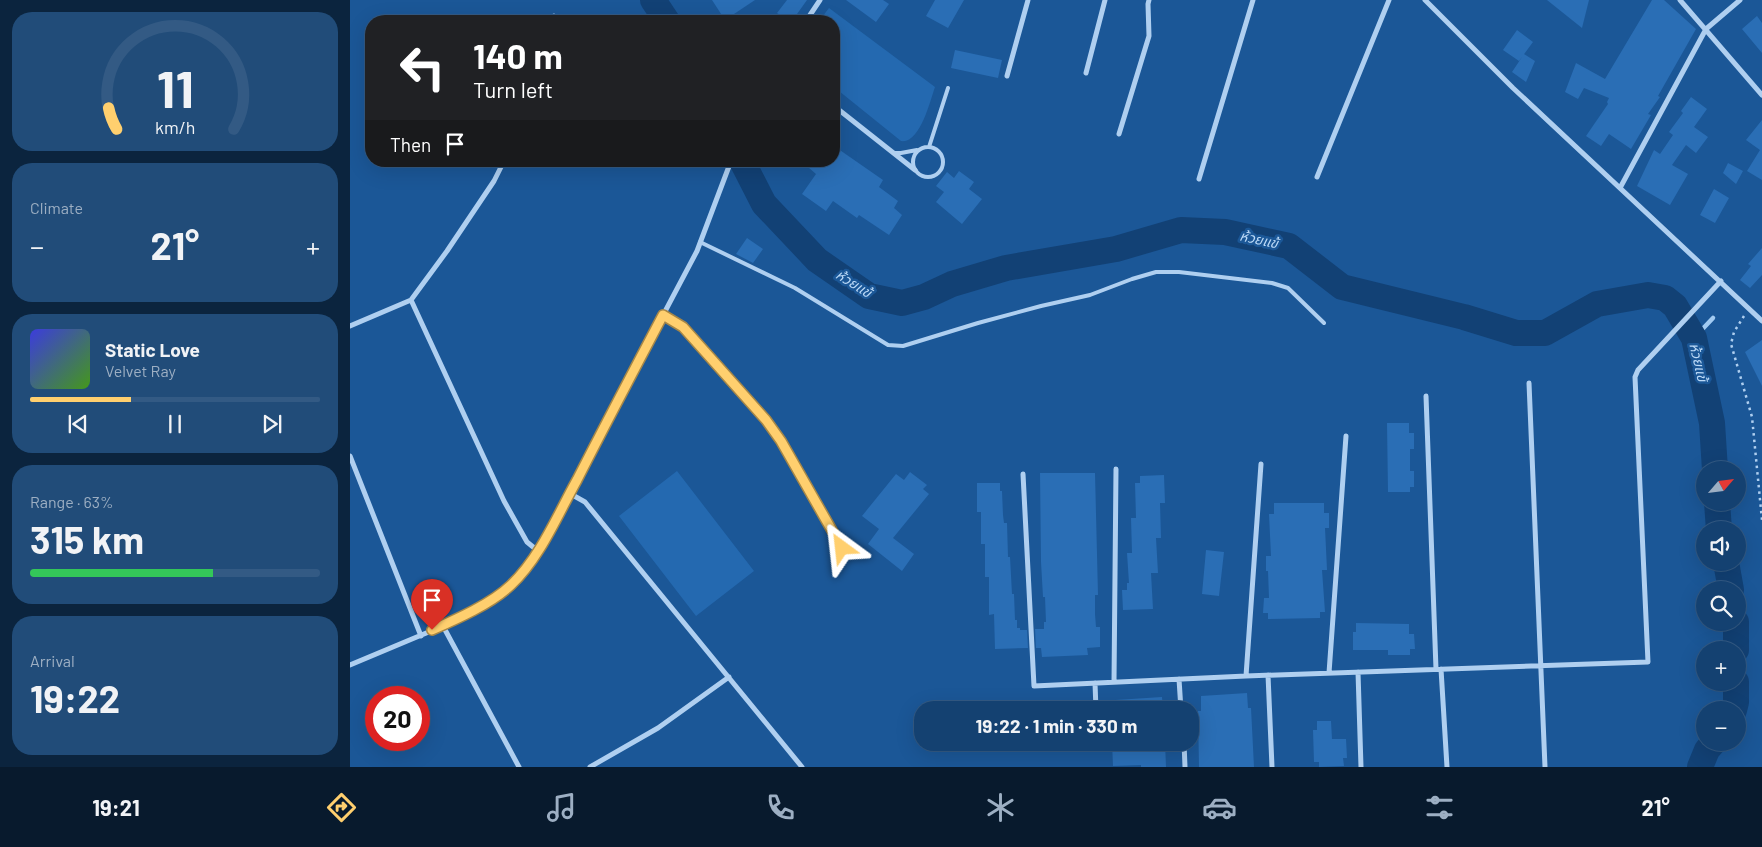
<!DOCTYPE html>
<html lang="en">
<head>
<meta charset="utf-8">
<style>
	:root { --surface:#144171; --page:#214c79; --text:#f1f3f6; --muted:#9dafc3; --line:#335a84; --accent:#ffcf6e }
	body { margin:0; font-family:Barlow,"Noto Sans Thai",sans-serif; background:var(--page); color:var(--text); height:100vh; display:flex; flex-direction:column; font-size:19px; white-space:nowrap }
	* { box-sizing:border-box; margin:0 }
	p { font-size:16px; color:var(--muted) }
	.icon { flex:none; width:28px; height:28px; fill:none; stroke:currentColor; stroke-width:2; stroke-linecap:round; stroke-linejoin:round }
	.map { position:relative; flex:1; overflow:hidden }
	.drawer { display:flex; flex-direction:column; gap:12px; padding:12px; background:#0b243e; width:350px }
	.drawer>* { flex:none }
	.guide { position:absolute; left:15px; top:15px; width:475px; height:152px; border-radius:20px; box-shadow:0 5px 20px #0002,0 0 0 1px var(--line); background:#202124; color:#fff; overflow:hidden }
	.needle { width:32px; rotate:62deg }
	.controls { position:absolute; left:1346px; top:461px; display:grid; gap:10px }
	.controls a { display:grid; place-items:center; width:50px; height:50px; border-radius:50%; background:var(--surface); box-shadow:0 5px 20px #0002,0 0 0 1px var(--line); font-size:25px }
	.speed { position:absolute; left:15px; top:686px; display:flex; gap:10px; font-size:25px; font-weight:700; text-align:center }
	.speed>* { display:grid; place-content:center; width:65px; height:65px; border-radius:50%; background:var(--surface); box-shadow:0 5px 20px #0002,0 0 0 1px var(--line); line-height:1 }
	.speed .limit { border:8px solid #d22; background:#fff; color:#111 }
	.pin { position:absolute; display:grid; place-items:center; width:42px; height:42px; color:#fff; margin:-51px -21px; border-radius:50% 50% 50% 0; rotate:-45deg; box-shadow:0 0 5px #0007 }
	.pin .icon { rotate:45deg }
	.me { position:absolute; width:55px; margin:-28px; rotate:330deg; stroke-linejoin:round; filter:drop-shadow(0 0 4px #0008) }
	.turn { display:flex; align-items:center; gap:18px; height:105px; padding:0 25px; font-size:22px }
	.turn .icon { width:65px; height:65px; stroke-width:2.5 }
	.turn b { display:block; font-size:35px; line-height:42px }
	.then { display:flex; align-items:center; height:48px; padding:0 25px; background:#0003; gap:10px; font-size:19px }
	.big { font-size:38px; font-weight:700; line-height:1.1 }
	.drawer .card { flex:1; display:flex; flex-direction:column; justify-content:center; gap:8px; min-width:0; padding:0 18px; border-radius:20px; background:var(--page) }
	.drawer .dial { align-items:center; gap:0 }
	.dial svg { height:130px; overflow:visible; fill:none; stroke:var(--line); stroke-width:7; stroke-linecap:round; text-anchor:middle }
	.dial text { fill:var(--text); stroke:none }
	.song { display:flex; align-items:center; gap:15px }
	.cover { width:60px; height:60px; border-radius:8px; background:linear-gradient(135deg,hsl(240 70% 55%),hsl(100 70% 35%)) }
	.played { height:5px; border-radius:2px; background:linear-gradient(90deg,var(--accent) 35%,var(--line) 35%) }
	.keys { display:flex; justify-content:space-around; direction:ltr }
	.heat { display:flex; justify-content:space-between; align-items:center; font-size:28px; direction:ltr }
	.charge { height:8px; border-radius:4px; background:linear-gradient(90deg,#34c759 63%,var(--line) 0) }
	.trip { position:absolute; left:564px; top:701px; width:285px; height:50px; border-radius:20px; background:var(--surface); box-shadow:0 5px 20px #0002,0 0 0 1px var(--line); font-weight:700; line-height:50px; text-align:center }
	.dock { display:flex; height:80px; justify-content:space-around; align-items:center; background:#081a2d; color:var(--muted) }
	.dock .icon { width:35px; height:35px }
	.dock .current { color:var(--accent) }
	.dock b { font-size:22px; color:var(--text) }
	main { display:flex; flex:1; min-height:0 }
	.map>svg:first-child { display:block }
	.green { fill:#2469b0 }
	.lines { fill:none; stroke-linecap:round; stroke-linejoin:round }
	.stream { stroke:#a2cbf2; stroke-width:4.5 }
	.river { stroke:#124175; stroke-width:26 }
	.building { fill:#2a6eb5 }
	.path { stroke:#afcff0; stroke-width:2.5; stroke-dasharray:2.5 4; stroke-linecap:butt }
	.service { stroke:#afcff0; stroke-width:4 }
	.minor { stroke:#afcff0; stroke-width:5 }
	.route-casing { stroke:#a68748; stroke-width:12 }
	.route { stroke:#ffcf6e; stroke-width:9 }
	.labels { text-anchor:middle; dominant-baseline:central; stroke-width:5; stroke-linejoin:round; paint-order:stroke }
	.water-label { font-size:14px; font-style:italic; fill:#bbd9f7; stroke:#1b5797 }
</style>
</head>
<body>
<main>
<section class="drawer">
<div class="card dial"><svg viewBox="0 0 100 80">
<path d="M14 69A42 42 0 1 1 86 69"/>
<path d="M14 69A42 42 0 0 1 9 56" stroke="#ffcf6e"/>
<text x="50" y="56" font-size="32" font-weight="700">11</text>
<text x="50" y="72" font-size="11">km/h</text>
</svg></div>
<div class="card"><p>Climate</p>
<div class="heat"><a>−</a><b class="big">21°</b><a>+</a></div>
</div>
<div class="card">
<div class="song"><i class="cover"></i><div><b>Static Love</b><p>Velvet Ray</p></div></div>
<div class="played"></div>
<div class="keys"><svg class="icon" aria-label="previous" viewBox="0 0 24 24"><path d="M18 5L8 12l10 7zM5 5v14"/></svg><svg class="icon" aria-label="pause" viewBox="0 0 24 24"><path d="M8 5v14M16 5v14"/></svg><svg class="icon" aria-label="next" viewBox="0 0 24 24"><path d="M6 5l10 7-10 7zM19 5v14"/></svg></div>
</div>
<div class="card"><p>Range · 63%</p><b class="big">315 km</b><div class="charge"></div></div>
<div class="card"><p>Arrival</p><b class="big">19:22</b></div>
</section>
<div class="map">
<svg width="1412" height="767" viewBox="0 0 1412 767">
	<rect width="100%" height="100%" fill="#1b5797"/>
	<path class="green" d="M479,8l106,79c-5,14 -15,57 -34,54l-67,-54v-66h-15z
		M327,471l77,100 -58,45 -77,-100z"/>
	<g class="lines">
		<path class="stream" d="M1344,338l19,-20"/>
		<path class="river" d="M303,0l14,21
			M392,161l22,43 53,56 52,36 33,7 22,-6 28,-13 54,-16 110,-19 65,-19 44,2 64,14 53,41 122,30 52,16h29l52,-29 51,-9 17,3 10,8 19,32 18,85 3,47
			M1367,502l2,28
			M1376,562l5,28
			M1386,650v-28
			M1384,710l2,-8v-20
			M1350,767l7,-17 7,-8"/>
	</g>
	<path class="building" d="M362,0h43l-30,20z
		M437,0h20l-15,21h-3l-12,-8z
		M496,0h37l6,4 -13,18z
		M585,0h29l-16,28 -22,-12z
		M1197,0h42l-7,28z
		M1302,0h12l32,29 -38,67 2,1 -12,17 3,1 -20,34 -22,-15 -8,12 -15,-10 22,-32 -1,-2 2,-4 -25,-10 -6,11 -13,-7 11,-29 29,16z
		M1407,16l5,7v30l-20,-24z
		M1167,30l16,12 -14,19 -16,-11z
		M605,50l47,10 -4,18 -47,-10z
		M1174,54l11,7 -9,21 -14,-10z
		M1341,97l16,12 -13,18 14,10 -12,16 -10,-8 -14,20 16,9 -18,31 -33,-19 17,-36 6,4 13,-19 -4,-3 14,-19 -2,-2z
		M1412,120v60l-15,-9 13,-21 -14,-10z
		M484,146l49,34 -4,7 19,14 -4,7 8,7 -13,20 -30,-20 -2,3 -24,-17 -7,10 -24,-17 14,-20 -15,-13h33z
		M1378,163l15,8 -7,13 -13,-11z
		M609,171l15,11 -5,7 13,10 -20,25 -26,-22 8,-10 -8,-6 11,-14 7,6z
		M1364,189l15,9 -14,25 -15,-8z
		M397,238l16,11 -10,14 -17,-9z
		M1412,248v27l-12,13 -10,-8 11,-14 -3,-2z
		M1412,340v46l-17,-34z
		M1037,423h22v10h5v16h-4v22h4v16h-4v5h-22z
		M560,472l17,13 -4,4 6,5 -36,44 21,16 -12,17 -34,-27 11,-15 -17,-13 34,-42 8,6z
		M690,473h55l3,122h-3v19l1,13h4v20l-13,1 1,7 -46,2 -1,-9h-5l-1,-19h9v-7h2l-1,-25h-2l-2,-35z
		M814,475l1,28h-5l1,35h-5l2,35h-7l2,36 -30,1 -1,-20h5v-7h2l-2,-30h5l-1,-35h5l-1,-35h5v-7z
		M627,483h23v8h2l1,24 1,8h3l1,34h2l2,37h2l1,26h2v8h3v2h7l1,18 -33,1 -1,-35 -5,1v-38h-4v-33h-4v-32h-4z
		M924,503h50v10h5v15h-4l2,42h-5l3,42h-5v6l-52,1v-6h-5l1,-15h5l-1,-27h-2v-15h5l-2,-42h5z
		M856,550l18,2 -5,44 -17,-2z
		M1006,623l53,1v10h5l1,15h-5v6h-22v-5h-35v-18h3z
		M897,693l1,15h3l3,59h-55l-1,-56h3v-15z
		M812,697l1,13h-63v-9z
		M967,721h14l1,18h14l1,19h-4l1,8 -25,1v-5h-5l-1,-32h4z
		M762,742h53l1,25h-25v-2l-28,1z"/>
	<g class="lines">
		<path class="path" d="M1394,316l-10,16 -3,12 21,73 10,103"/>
		<path class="service" d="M563 162a15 15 0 1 1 30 0a15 15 0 1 1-30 0Z
			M579,147l19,-59
			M545,153h6l16,-3
			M350,242l95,46 93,57 15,1 75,-23 63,-17 49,-11 42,-16 24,-7h23l93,11 16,5 36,35
			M313,315l20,12 83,93 15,21 61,107"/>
		<path class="minor" d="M1075,0l88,88 249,233
			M1330,0l82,95
			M202,21l2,-5
			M456,21l14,-21
			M736,73l19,-73
			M657,76l21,-76
			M484,106l81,64
			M769,134l30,-98 -1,-32 1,-4
			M967,177l72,-177
			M849,179l54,-179
			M1270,188l86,-159 34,-29
			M61,300l93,201 23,41 11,9
			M0,326l61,-26 36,-49 47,-70 10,-20
			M1179,383l16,384
			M1076,396l10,273
			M0,456l71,180
			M673,474l11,212 212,-10 402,-14 -13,-285 3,-7 83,-89
			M219,493l16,9 217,265
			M93,626l76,141
			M0,665l93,-39 45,-24 21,-15 15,-16 14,-20 31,-58 128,-242 34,-90
			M1091,669l6,98
			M1008,672l3,95
			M979,673l17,-237
			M918,675l4,92
			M896,676l15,-212
			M829,679l2,31
			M764,682l2,-213
			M745,683l1,27
			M747,742v6
			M834,742l1,25
			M240,767l68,-39 71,-51"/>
	</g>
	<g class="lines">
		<g class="route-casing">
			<path id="route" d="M82,630c25,-11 59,-26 79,-45 29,-27 47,-71 66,-105 28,-55 57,-110 86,-165l20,12 83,93 15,21 61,107"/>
		</g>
		<use href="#route" class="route"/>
	</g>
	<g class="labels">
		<g class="water-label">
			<text transform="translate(909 239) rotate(12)">ห้วยแข้</text>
			<text transform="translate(504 283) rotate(32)">ห้วยแข้</text>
			<text transform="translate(1349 362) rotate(77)">ห้วยแข้</text>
		</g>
	</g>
</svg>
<div class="controls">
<a><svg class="needle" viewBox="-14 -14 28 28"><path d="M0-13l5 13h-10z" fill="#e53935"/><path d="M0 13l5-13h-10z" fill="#9dafc3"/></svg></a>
<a><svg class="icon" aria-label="sound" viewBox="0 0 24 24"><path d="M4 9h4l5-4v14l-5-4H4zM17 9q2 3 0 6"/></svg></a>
<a><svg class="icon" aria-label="search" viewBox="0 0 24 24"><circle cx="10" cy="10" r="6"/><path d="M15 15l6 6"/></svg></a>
<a>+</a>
<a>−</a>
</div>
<div class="speed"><div class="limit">20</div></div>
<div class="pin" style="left:82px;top:630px;background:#d93025"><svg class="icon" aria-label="arrive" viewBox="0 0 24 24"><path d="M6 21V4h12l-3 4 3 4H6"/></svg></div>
<svg class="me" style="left:492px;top:548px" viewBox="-20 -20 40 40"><path d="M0-17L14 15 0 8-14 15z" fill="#ffcf6e" stroke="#fff" stroke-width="4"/></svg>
<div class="trip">19:22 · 1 min · 330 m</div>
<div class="guide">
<div class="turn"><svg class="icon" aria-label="left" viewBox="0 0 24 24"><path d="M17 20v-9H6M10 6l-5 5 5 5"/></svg><div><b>140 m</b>Turn left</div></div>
<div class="then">Then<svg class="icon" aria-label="arrive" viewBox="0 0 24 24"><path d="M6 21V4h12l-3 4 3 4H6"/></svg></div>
</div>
</div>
</main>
<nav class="dock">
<b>19:21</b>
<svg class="icon current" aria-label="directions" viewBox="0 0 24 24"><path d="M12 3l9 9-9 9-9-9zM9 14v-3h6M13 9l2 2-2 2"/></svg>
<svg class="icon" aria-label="music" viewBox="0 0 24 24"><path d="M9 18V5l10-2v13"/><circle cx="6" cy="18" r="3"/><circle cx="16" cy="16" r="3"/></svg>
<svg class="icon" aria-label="phone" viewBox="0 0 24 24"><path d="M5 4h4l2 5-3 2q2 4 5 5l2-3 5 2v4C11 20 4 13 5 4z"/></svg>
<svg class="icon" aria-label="climate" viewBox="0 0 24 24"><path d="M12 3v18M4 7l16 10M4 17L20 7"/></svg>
<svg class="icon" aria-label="car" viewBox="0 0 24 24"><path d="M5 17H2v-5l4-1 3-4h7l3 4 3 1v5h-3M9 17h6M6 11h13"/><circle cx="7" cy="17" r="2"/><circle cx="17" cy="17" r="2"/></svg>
<svg class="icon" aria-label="filters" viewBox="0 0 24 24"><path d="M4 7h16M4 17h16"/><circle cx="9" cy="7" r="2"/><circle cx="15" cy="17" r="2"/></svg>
<b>21°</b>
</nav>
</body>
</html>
